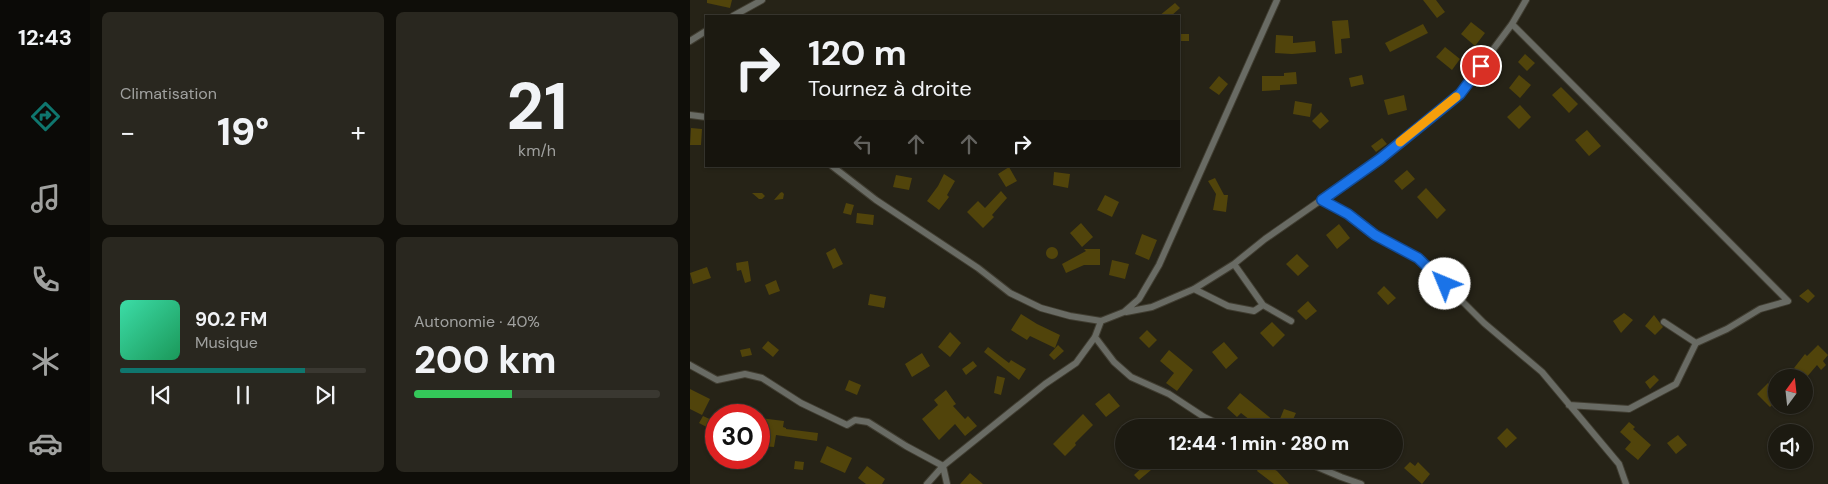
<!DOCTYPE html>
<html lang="fr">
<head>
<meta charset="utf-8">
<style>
	:root { --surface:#1c1a11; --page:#29271f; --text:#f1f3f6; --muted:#a0a19f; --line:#3a3831; --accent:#0f766e }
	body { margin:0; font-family:"DM Sans",sans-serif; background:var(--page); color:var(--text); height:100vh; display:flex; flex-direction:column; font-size:19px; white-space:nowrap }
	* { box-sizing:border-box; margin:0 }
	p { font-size:16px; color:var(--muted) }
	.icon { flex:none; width:28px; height:28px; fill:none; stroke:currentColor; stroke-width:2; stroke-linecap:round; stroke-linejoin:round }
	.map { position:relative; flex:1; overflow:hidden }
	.drawer { display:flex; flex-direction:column; gap:12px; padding:12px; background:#0f0e09; width:600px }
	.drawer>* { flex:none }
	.guide { position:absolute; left:15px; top:15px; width:475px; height:152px; border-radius:0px; box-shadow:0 1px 4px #0004,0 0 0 1px var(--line); background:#1c1a11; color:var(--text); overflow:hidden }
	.needle { width:32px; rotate:15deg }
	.tools { position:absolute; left:1078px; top:369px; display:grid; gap:10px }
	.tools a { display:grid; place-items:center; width:45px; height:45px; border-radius:50%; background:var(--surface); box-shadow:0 1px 4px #0004,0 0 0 1px var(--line); font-size:25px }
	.speed { position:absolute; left:15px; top:404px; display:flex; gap:10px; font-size:25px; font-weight:700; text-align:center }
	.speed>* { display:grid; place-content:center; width:65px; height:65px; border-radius:50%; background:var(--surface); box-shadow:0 1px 4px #0004,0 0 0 1px var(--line); line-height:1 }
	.speed .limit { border:8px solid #d22; background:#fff; color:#111 }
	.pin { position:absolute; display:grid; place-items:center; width:42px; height:42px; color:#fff; margin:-21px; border:2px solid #fff; border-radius:50%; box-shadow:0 1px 5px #0007 }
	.me { position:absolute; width:55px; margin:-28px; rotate:315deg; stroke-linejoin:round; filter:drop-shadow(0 0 4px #0008) }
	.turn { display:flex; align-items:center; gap:18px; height:105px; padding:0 20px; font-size:22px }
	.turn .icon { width:65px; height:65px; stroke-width:2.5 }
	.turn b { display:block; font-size:35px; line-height:42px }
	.lanes { display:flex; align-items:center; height:48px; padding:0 20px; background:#0003; justify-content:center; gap:25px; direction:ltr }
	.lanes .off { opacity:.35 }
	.big { font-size:38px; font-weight:800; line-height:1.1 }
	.drawer .tile { flex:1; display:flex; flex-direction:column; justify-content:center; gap:8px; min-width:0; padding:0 18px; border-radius:8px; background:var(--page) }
	.drawer .dial { align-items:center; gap:0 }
	.dial b { font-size:65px; line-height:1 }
	.song { display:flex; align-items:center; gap:15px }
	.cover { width:60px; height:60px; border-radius:8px; background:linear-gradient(135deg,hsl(160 70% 55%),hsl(150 70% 35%)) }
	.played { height:5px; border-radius:2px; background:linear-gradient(90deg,var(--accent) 75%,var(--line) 75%) }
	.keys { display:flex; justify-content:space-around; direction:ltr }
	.heat { display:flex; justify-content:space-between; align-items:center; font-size:28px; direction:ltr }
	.charge { height:8px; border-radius:4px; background:linear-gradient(90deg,#34c759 40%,var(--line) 0) }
	.drawer .tiles { flex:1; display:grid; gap:12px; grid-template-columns:repeat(2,1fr) }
	.trip { position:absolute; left:425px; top:419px; width:288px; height:50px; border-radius:25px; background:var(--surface); box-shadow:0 1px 4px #0004,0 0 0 1px var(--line); font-weight:800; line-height:50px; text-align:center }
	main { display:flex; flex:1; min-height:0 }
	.dock { display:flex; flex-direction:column; width:90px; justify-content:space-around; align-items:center; background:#0b0a07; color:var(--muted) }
	.dock .icon { width:35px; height:35px }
	.dock .on { color:var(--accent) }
	.dock b { font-size:22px; color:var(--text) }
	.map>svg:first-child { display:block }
	.building { fill:#51440b }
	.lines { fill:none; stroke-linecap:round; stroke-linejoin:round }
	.street-casing { stroke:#403d31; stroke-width:8 }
	.street { stroke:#696b64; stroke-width:6 }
	.route-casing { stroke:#114b97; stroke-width:12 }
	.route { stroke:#1a73e8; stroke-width:9 }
	.slow { stroke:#f59e0b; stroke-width:9 }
</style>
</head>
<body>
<main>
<nav class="dock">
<b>12:43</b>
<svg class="icon on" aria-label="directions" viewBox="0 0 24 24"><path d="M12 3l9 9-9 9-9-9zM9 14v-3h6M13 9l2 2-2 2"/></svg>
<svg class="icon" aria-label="music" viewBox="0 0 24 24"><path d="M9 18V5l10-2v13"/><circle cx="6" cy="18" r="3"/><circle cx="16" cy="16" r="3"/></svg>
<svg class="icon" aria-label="phone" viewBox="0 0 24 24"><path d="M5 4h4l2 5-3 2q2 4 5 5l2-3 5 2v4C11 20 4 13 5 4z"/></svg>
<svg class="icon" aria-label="climate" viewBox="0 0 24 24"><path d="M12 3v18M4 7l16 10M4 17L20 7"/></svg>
<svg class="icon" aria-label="car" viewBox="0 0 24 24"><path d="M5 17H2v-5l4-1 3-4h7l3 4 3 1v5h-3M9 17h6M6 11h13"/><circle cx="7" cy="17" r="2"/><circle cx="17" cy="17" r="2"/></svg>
</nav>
<section class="drawer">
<div class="tiles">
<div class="tile"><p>Climatisation</p>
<div class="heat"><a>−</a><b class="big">19°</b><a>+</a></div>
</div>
<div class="tile dial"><b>21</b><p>km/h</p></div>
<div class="tile">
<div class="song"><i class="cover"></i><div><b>90.2 FM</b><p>Musique</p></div></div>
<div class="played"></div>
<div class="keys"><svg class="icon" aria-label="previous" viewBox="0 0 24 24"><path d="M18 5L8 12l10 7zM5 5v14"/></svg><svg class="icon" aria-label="pause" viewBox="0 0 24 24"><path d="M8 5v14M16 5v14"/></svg><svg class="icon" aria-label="next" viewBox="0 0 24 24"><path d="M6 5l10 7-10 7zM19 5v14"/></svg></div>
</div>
<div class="tile"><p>Autonomie · 40%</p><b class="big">200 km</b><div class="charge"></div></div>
</div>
</section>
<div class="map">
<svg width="1138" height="484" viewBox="0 0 1138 484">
	<rect width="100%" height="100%" fill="#262317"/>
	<path class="building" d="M17,0h25l-2,8 -23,-5z
		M733,0h13l9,12 -8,6z
		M485,3l5,5 -9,8h-12z
		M658,20l2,18 -9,1 1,14 -7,1 -3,-33z
		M781,22l14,11 -10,13 -14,-12z
		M733,24l5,9 -38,19 -5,-9z
		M489,34h10v7h-10z
		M586,35l17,1v7l22,-2 1,11 -24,2 -17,-1z
		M755,47l15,12 -8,11 -16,-13z
		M835,54l10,9 -8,8 -9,-9z
		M606,72l1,12 -17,1v5l-18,1v-15h22v-3z
		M672,75l2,9 -13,3 -2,-9z
		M829,75l12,10 -11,13 -11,-10z
		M529,76l9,8 -9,11 -10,-7z
		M871,87l17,17 -9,9 -17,-18z
		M714,95l3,15 -19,5 -4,-15z
		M605,101l17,3 -2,13 -17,-3z
		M830,105l11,12 -12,12 -12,-12z
		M631,112l8,9 -9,8 -8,-8z
		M1,128l11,1 -1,16h-11z
		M897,130l14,16 -12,10 -14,-16z
		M692,138l5,6 -11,8 -5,-6z
		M319,167l8,14 -11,6 -8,-13z
		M717,170l8,9 -13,11 -8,-9z
		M364,172l16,2 -2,14 -15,-3z
		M254,174l11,7 -8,14 2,2 -10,13 -12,-9 11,-15z
		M206,175l16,3 -3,12 -16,-3z
		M525,178l9,17h4l-2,17 -13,-2 3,-16 -8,-13z
		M736,188l20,22 -9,9 -20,-22z
		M311,191l6,7 -15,17 2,2 -11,11 -16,-16 11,-11 7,7z
		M92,192l2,2 -1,5 -9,1 6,-7z
		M62,193h10l3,3 -3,3h-3z
		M415,195l14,7 -7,15 -15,-7z
		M156,203l8,2 -3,10 -8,-2z
		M167,213l17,2 -1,10 -17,-2z
		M391,223l12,14 -11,10 -12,-14z
		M649,224l11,14 -13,11 -11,-14z
		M452,234l15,6 -8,20 -14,-6z
		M356 253a6 6 0 1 1 12 0a6 6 0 1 1-12 0Z
		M145,248l8,16 -10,5 -7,-16z
		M394,249h16v16h-16l-18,8 -4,-9 24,-13z
		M607,254l12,12 -11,10 -12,-12z
		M422,260l17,4 -4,15 -16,-4z
		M58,261l3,20 -6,2 -4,-13 -4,1 -1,-8z
		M17,267l4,11 -18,6 -3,-11z
		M86,280l4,11 -11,4 -4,-10z
		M694,286l12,12 -8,7 -11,-12z
		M1118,289l7,7 -7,7 -9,-7z
		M180,294l16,3 -2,11 -16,-3z
		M618,301l9,10 -11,9 -9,-9z
		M934,313l9,7 -12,13 -8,-12z
		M331,314l16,10 23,11 -5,13 -25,-12 -3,4 -16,-10z
		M964,315l9,12 -8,8 -10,-9z
		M582,322l13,13 -12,12 -13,-14z
		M457,330l10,10 -8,8 -10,-10z
		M260,332l11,11 -11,14 -12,-10z
		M78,341l11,9 -6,7 -11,-9z
		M534,342l14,16 -12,11 -14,-17z
		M368,345l6,6 -10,9 -5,-5z
		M1128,345l10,10 -5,6 3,4 -5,5 -4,-5 -11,13 -12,-10 11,-14 2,2z
		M298,347l21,16 2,-3 15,9 -7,11 -35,-28z
		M60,348l2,7 -10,2 -2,-7z
		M479,350l24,20 -16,21 -11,-8 8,-10 -14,-12z
		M232,353l8,13 -18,11 -7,-13z
		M283,361l4,5 -11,9 -4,-6z
		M964,375l5,5 -9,9 -5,-7z
		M307,376l8,2 -4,17 -7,-2z
		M159,380l12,5 -4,10 -12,-5z
		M1078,383l8,8v10l-6,6 -13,-13z
		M0,389l20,10 -8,16 -12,-6z
		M256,390l10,14 -3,2 12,13 3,-3 9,10 -12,10 -10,-12 -16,16 -17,-21 16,-14 -4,-5z
		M419,393l11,13 -14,11 -11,-13z
		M550,393l34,28 -6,6 -7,-6 -2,3 -7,-6 -2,2 -9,-7 -4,4 -10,-9z
		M594,409l12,4 -5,11 -11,-5z
		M393,414l10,11 -18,18 1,2 -11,11 -12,-12z
		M13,416l13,6v10l-17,-9z
		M70,418l24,3 -1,6 3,1v1l32,4 -1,8 -41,-6 -2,12 -12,-1 1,-12 -4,-1z
		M939,422l6,5 -2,2 18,16 -13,15 -13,-11 6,-7 -11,-10z
		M817,428l10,10 -11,10 -9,-10z
		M988,435l9,10 -11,9 -9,-11z
		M137,446l25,12 -7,15 -25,-11z
		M529,460h18l-9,9z
		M105,461l9,1 -1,8 -9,-1z
		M720,462l5,4 3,-4 12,12 -8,10 -18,-16z
		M456,464l5,6 -12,10 -5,-5z
		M570,465l8,5 2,-3 7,4 12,13h-15l-17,-13z
		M177,466l18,13 -3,5h-16l-8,-6z
		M280,473l13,11h-23z"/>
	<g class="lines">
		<g class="street-casing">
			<path id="street" d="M43,16l29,-16
				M822,24l276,277 -28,8 -33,20 -31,14
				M0,41l16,-10
				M0,115l16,2
				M142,166l44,34 102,68 32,25 31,15 29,8 31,5 23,-9 15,-13 20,-34 118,-265
				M632,200l26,14 27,21 44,23 65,65 58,49 77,92 7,20
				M504,289l34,17 26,5 9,-6 -29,-41
				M573,305l28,16
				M436,312l26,-5 42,-18 40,-25 31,-25 115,-80 80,-65 52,-70 14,-24
				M405,337l19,25 17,15 38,17 35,23 23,11
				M0,365l27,15 28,-6 17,4 39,25 46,22 8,-5 13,2 38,24 37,20 4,18
				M879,405l60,4 47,-25 20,-41 -32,-21
				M611,460l40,17 20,7
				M237,484l16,-18 102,-82 31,-21 19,-26 6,-16"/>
		</g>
		<use href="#street" class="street"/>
	</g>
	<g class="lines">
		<g class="route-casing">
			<path id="route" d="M755,284l-27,-26 -43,-23 -27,-21 -26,-14 58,-41 80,-65 21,-28"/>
		</g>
		<use href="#route" class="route"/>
		<path class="slow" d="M710,142l56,-45"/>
	</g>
</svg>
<div class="tools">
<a><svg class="needle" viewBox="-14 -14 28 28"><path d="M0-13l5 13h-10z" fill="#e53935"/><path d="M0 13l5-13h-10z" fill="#a0a19f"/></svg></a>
<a><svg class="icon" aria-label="sound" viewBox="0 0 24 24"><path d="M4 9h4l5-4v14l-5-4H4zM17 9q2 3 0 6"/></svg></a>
</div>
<div class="speed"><div class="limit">30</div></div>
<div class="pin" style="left:791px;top:66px;background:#d93025"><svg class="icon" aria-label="arrive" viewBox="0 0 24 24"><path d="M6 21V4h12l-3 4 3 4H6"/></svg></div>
<svg class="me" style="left:755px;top:284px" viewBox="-20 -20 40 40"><circle r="19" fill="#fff"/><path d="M0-13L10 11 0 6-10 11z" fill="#1a73e8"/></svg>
<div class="trip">12:44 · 1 min · 280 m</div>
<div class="guide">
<div class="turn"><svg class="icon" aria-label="right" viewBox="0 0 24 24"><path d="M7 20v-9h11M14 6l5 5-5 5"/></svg><div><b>120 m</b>Tournez à droite</div></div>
<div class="lanes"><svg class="icon off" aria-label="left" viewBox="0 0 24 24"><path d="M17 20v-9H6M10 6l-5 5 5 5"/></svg><svg class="icon off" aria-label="ahead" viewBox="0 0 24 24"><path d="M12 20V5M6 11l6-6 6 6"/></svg><svg class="icon off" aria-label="ahead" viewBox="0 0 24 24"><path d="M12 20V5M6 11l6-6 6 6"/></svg><svg class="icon" aria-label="right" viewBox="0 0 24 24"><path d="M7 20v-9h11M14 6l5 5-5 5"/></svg></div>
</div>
</div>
</main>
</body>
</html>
